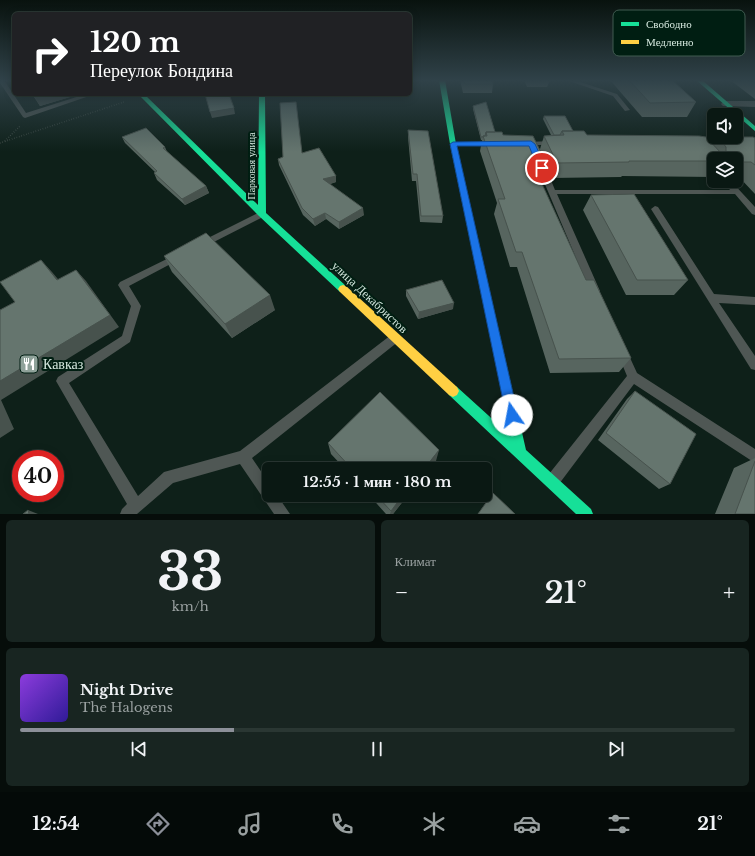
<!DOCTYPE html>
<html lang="ru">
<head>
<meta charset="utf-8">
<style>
	:root { --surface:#0a1813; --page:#182521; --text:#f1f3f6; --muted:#99a0a0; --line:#2a3733; --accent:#8c9099 }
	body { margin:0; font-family:"Libre Baskerville",serif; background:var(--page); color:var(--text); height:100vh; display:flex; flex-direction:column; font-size:15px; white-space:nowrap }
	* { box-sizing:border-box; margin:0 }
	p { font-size:13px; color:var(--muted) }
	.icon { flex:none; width:22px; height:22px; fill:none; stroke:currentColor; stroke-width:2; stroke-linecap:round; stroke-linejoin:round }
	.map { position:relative; height:514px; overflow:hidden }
	.sheet { display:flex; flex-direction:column; gap:6px; padding:6px; background:#060d0a; flex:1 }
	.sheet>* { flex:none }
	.hud { position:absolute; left:12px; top:12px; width:400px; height:84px; border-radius:6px; box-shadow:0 2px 10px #0003,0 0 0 1px var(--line); background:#202124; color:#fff; overflow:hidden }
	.tools { position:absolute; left:707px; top:108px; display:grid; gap:8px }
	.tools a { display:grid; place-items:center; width:36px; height:36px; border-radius:6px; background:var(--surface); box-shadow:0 2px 10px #0003,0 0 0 1px var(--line); font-size:20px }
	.speed { position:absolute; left:12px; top:450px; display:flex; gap:8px; font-size:20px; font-weight:700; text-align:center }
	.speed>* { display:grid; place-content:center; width:52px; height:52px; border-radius:50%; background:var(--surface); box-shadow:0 2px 10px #0003,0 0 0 1px var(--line); line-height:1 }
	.speed .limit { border:6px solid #d22; background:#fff; color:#111 }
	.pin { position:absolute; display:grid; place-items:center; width:34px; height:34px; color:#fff; margin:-17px; border:2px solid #fff; border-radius:50%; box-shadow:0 1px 4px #0007 }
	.me { position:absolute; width:44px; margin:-22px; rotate:348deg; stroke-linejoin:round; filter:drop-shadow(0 0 3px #0008) }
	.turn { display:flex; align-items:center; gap:14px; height:84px; padding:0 12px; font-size:18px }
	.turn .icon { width:52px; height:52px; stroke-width:2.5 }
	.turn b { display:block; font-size:28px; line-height:34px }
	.big { font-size:30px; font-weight:600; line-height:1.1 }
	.sheet .tile { flex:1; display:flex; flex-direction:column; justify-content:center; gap:6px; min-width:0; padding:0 14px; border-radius:6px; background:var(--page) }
	.sheet .dial { align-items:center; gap:0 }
	.dial b { font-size:52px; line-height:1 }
	.song { display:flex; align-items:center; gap:12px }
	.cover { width:48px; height:48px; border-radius:6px; background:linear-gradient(135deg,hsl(270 70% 55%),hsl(250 70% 35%)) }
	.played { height:4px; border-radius:2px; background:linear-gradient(90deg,var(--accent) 30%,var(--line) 30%) }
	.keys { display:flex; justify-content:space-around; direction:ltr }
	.heat { display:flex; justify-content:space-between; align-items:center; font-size:22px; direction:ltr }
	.sheet .tiles { flex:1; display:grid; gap:6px; grid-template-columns:1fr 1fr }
	.tile:last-child { grid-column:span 2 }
	.trip { position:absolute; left:262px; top:462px; width:230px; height:40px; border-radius:6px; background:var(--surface); box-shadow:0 2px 10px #0003,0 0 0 1px var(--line); font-weight:600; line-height:40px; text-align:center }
	.menu { display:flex; height:64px; justify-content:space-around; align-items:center; background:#040a08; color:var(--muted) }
	.menu .icon { width:28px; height:28px }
	.menu .current { color:var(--accent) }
	.menu b { font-size:18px; color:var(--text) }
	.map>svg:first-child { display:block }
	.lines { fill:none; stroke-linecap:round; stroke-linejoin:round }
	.path { stroke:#515b56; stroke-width:1.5; stroke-dasharray:0.5 2; stroke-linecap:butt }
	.lane { fill:#4f5754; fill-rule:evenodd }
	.street { fill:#4f5754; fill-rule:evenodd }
	.fast { fill:#16e098; fill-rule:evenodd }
	.slow { fill:#ffcf43; fill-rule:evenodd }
	.wall { fill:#57655f }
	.shaded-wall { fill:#47524d }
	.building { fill:#65756e; stroke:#47524d }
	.route { fill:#1a73e8; stroke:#114b97 }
	.labels { text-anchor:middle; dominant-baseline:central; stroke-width:4; stroke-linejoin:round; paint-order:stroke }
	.far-street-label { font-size:10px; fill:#d5e8df; stroke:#001e12 }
	.street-label { font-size:12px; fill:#d5e8df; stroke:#001e12 }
	.near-poi-label { font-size:14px; fill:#d5e8df; stroke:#001e12; text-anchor:start }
	.key { fill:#001e12; stroke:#405b50; stroke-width:1 }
	.key-label { font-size:11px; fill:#d5e8df }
</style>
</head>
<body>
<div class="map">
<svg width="755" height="514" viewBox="0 0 755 514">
	<rect width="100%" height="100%" fill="#0e2019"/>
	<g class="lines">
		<path class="path" d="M5,141l15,-15
			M0,143l124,-41"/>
		<path class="lane" d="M0,80h4l22,33 60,-19h9l-70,24 -2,-1 -23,-34z
			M566,80h8l43,14 13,16 -5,1 -12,-15z
			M554,141l3,2 -1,1 -31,2 -3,-2 3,-2z
			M453,142h41l3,2 -3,2 -43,-1 -1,-1z
			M537,161h6l1,2 11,27h175l-7,-9h8l24,26v8l-3,-1 -17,-20h-178l43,97 -2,3 -3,1 -3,-1 -2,-3 -54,-128z
			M655,206l3,1 56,87 41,3v8l-36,-2 36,53v14l-4,-1 -100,-160z
			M262,211l4,3 -1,2 -61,31h-6l-1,-2 1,-2z
			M177,254l5,3 -2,2 -51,27 12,20 -11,36 -61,41 69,113 26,-24 76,-21 151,-116 4,-2 4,2 1,3 -1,3 -147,117 17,25v12h8l13,19h-16l-34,-50 -67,19 -36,31h-17l2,-5 5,-5 -71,-123 2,-4 64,-41 9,-30 -13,-21 2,-3z
			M622,347l4,2 11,24 118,76v14l-121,-79 -75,100 -5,2 -5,-2 -2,-5 2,-5 78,-98 -10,-24 1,-3z"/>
		<path class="street" d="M727,101h28v6l-32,-1 -2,-2 2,-2z"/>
		<path class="fast" d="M439,80h6l11,64 70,306 65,59 2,5h-17l-127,-119 -2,-4 2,-4 4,-2 4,2 54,49 -61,-292z
			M696,80h6l53,46v5z
			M138,94h6l114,111 1,-111h6l1,119 80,73 2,3 -2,3h-6l-81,-76z"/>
		<path class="slow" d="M343,285l3,1 111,101 2,4 -2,4 -4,2 -4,-2 -109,-103 -2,-3 2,-3z"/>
	</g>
	<path class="wall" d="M460,80h32l1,4 -1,9h-29z
		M524,80h26l-3,7h-20z
		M610,80h62l24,22 -9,15h-45z
		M730,80h25v19z
		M32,94h36l2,3 -30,9z
		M473,106l22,26 45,17 4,-13 7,-1 -8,-16 1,-3 29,15 14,4 126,9 5,-7 37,1v56l-16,-17h-3v-18h-22v18l-92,-1 -1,1 -70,1 -6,-14 -2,6 2,3 -4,9 45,98 45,78 -12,14 -69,1 -33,-106h-7l-16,-53 3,-11 -17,-52 2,-11h-1l-8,-31z
		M408,130l35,86 -1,7 -22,-1 -4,-41h-4l-4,-44z
		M122,137l43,10 2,5 39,34 3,7 -24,12 -28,-25 -3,-7 1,-1 -30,-29z
		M302,153l34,23v6l-6,2 34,31 -25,14 -13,-10 -11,7 -12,-11 -24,-50 -1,-6z
		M591,195l97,85 -14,15h-48l-43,-85z
		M164,256l111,54 -43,28 -60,-66z
		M406,290l47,19 -35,10 -12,-23z
		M635,391l35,93 -11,5 -61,-49 29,-41z
		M328,443l108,18 -7,8h-84l-14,-15z
		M755,458v56h-40l19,-46z
		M493,493l22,21h-37z
		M369,495h39l-15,19h-7z"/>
	<path class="shaded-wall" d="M33,94h35l2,3 -30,9z
		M234,108l1,6 -23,4 -2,-6z
		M336,176v6l-12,4 -1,-7z
		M206,186l3,7 -24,12 -3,-6z
		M363,208l1,7 -25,14v-7z
		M325,213l1,6 -11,7 -2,-7z
		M41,260l11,12 16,19 -11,-11z
		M76,270l10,11 33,46 -118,73 13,29 -14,9v-57z
		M270,295l5,15 -43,28 -7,-14z
		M454,303l-1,6 -35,10 1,-7z
		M439,450l-3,11 -7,8h-5z
		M403,495h5l-15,19h-3l1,-3z
		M28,510l10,4h-9z"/>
	<path class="building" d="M463,80h29l1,4h-28z
		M629,80h43l24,22 -46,1z
		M750,80h5v3z
		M205,94h24l5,14 -24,4z
		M296,102l6,51 17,-5 17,28 -13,3 40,29 -24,14 -14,-9 -12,6 -11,-11 -24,-49 5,-2 -3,-54z
		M486,102l9,30h-9l-1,4h-2v1h-2l-8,-31z
		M544,116h21l8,15h-11l-2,4h-6z
		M146,128l19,19 -2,1 43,38 -24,13 -28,-26 3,-2 -35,-34z
		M408,130l20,1 15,85h-22l-4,-42h-4z
		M562,131h22l3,4 112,1 7,1 16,17h4v-7l-8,-10h35l2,1v27l-4,-3h-15v-3h-22v2h-85v1l-72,1 -13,-27 20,-1z
		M486,132h16l1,3 30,1 13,27h-6l5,10h-8l49,107h8l37,78 -72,1 -37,-107h-6l-18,-53h7l-22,-63h4z
		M634,194l54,86h-51l-46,-85z
		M206,233l64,62 -45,29 -61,-68z
		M41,260l16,20 19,-10 34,45 -110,66v-71l15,-8 -15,-20z
		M442,280l12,23 -35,9 -13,-22z
		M635,391l61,43 -26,50 -64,-51z
		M380,392l59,58 -15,19h-72l-24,-26z
		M755,461v53h-20z
		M493,493l22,21h-37z
		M376,495h27l-12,16z
		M28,510l1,4h-6z"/>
	<linearGradient id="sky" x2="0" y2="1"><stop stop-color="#08120e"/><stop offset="0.53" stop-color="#304249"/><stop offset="1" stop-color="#304249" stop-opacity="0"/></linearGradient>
	<rect width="755" height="152" fill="url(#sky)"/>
	<path class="route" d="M531,141l4,3 11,24 -1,2h-6l-1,-2 -9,-22h-72l61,269 -2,4 -4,2 -4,-2 -2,-4 -56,-271 3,-2z"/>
	<defs>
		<g id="restaurant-square" transform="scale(1)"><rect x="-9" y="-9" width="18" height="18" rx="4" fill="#8fa29a" stroke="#001e12"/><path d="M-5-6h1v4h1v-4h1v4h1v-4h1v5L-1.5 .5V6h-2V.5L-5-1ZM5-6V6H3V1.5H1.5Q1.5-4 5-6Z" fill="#fff"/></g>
	</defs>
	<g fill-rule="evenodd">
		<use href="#restaurant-square" x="29" y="364"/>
	</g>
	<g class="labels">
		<g class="far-street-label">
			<text transform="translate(251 166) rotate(-90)">Парковая улица</text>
		</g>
		<g class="street-label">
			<text transform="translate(370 297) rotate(43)">улица Декабристов</text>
		</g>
		<g class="near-poi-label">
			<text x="43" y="364">Кавказ</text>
		</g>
	</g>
	<rect x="613" y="10" width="132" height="46" rx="6" class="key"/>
	<rect x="621" y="22" width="18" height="4" fill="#16e098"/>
	<rect x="621" y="40" width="18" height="4" fill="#ffcf43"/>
	<g class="key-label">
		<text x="646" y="28">Свободно</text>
		<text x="646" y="46">Медленно</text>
	</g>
</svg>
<div class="tools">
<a><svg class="icon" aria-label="sound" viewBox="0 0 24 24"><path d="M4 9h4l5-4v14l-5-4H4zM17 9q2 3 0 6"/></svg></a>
<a><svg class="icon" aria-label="layers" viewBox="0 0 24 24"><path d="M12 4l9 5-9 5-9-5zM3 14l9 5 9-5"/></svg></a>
</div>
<div class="speed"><div class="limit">40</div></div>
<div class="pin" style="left:542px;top:168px;background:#d93025"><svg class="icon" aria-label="arrive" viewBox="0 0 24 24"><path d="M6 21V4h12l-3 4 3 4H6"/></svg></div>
<svg class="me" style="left:512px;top:415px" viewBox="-20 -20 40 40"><circle r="19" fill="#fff"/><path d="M0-13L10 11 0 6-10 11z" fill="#1a73e8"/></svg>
<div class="trip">12:55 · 1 мин · 180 m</div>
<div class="hud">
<div class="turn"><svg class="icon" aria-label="right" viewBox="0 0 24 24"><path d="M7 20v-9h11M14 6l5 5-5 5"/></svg><div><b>120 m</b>Переулок Бондина</div></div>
</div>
</div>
<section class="sheet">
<div class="tiles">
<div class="tile dial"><b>33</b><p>km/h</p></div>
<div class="tile"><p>Климат</p>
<div class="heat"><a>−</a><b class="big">21°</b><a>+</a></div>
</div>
<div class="tile">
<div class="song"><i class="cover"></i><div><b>Night Drive</b><p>The Halogens</p></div></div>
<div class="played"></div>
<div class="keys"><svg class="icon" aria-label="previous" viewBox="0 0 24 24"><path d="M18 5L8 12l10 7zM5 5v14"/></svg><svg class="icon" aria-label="pause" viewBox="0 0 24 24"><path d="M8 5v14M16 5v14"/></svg><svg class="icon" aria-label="next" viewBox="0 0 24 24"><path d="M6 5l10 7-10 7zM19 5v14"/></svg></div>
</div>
</div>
</section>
<nav class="menu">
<b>12:54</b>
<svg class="icon current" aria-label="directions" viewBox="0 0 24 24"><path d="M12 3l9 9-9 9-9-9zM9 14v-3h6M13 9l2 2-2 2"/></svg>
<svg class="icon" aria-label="music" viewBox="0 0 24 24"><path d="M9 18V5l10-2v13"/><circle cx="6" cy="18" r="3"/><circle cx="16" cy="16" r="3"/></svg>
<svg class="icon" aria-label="phone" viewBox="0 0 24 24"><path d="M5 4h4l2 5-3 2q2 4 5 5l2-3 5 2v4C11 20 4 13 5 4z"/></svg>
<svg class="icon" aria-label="climate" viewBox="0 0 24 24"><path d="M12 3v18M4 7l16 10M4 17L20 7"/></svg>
<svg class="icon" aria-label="car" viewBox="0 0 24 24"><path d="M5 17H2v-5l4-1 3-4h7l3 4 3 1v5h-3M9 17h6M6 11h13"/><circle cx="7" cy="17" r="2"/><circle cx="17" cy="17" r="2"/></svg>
<svg class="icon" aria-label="filters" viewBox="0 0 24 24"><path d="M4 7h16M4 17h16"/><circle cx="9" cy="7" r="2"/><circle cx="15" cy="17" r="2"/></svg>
<b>21°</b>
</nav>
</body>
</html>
